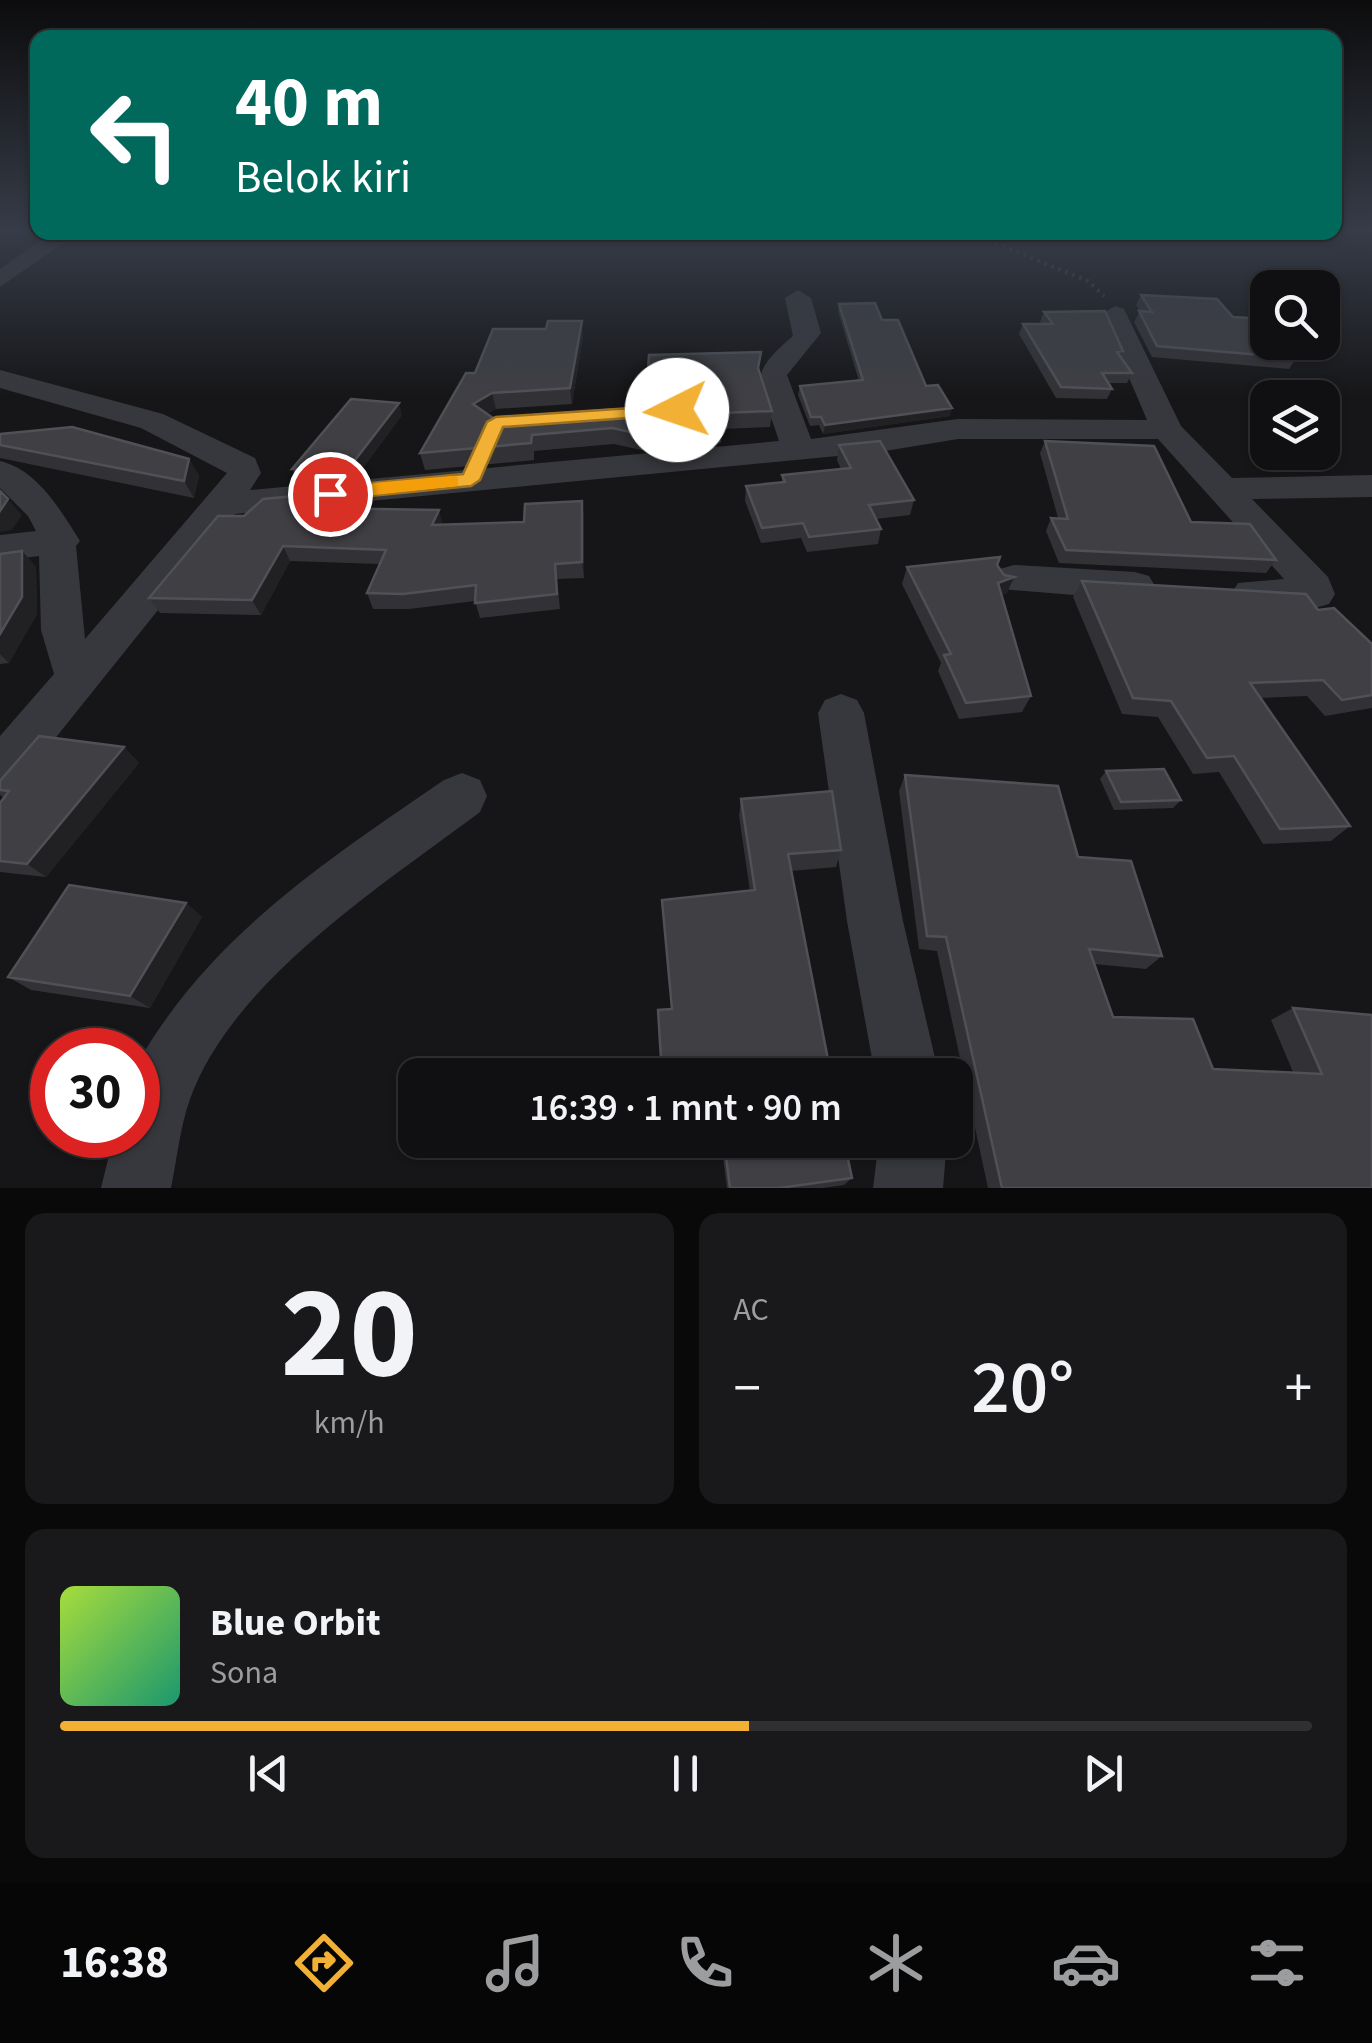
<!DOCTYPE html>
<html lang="id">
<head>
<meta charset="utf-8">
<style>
	:root { --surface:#101012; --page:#19191b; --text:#f1f3f6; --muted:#9c9d9f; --line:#303032; --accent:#f2b134 }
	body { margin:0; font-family:"Source Sans 3",sans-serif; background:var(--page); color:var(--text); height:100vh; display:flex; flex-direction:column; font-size:38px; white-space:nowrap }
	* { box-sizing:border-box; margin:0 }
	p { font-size:32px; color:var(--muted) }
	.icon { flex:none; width:55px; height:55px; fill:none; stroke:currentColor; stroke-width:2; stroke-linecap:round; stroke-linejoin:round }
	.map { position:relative; height:1188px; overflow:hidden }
	.panel { display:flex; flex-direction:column; gap:25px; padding:25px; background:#09090a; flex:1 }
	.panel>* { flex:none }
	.top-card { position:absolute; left:30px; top:30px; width:1312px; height:210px; border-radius:20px; box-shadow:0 2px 8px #0004,0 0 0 2px var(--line); background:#00695c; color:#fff; overflow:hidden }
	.buttons { position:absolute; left:1250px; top:270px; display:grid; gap:20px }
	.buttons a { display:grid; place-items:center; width:90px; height:90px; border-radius:20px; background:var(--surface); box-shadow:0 2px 8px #0004,0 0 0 2px var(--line); font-size:50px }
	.speed { position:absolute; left:30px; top:1028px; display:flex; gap:20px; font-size:50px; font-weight:700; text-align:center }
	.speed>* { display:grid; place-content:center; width:130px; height:130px; border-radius:50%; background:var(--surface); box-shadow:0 2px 8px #0004,0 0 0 2px var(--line); line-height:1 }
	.speed .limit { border:15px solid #d22; background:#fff; color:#111 }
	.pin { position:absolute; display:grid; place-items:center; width:85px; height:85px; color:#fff; margin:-42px; border:5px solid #fff; border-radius:50%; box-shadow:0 2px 10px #0007 }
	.me { position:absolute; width:110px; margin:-55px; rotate:266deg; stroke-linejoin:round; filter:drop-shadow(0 0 8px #0008) }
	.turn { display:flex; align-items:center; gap:35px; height:210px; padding:0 40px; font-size:45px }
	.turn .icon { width:130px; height:130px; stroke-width:2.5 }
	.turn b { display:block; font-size:70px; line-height:85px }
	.big { font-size:75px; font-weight:600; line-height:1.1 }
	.panel .card { flex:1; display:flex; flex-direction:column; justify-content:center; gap:15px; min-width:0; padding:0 35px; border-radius:20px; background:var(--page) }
	.panel .dial { align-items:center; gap:0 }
	.dial b { font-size:130px; line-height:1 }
	.song { display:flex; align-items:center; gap:30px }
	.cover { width:120px; height:120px; border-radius:15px; background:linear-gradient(135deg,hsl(80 70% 55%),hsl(160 70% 35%)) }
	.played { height:10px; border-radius:5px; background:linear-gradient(90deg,var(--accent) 55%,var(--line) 55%) }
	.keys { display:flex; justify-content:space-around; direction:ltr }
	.heat { display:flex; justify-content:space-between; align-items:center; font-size:55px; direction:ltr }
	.panel .tiles { flex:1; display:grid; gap:25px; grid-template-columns:1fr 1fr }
	.card:last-child { grid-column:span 2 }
	.trip { position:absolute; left:398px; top:1058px; width:575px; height:100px; border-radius:20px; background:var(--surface); box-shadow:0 2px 8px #0004,0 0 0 2px var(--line); font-weight:600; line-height:100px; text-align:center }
	.dock { display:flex; height:160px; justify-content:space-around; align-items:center; background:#060607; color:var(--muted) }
	.dock .icon { width:70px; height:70px }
	.dock .selected { color:var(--accent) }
	.dock b { font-size:45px; color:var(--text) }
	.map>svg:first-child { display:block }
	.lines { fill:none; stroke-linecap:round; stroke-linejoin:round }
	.path { stroke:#3d3f44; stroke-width:4; stroke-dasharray:2.5 5; stroke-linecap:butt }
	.street { fill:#37383d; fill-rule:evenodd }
	.wall { fill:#323236 }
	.shaded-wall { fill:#212124 }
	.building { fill:#3f3f44; stroke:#4f5156; stroke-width:2.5 }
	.route { fill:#f2b134; stroke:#9d7322; stroke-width:2.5 }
	.slow { fill:#f59e0b }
</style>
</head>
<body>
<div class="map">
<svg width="1372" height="1188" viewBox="0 0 1372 1188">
	<rect width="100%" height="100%" fill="#161618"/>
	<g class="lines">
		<path class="path" d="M968,232l120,49 16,15"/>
		<path class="street" d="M53,232h26l-79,55v-18z
			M798,290l13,8 10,35 -34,42 24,64 147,-20 189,1 -45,-106 13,-8 9,3 57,117 51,52 140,-3v22l-120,2 76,78 7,17 -6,10 -14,4 -77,-5 -6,-10 6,-10 46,-4 -126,-140h-200l-79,13 -644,62 -218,272 -17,7v-57l54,-62 -13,-44 -2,-74 -39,5v-26l36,-4 -8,-15 -28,-28v-27c38,9 61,50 80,80l-4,5 9,93 142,-166 -86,-45 -141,-40v-18l163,44 92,44 6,15 -11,17 529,-49c-18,-58 -37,-62 14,-105l-8,-38z
			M1014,565l121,7 14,4 6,10 -6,10 -14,4 -135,-11 -6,-10 6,-10z
			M841,694l16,6 7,13 39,208 36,154h-64l-28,-154 -29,-208 7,-13z
			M462,773l18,7 7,16 -7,16c-97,73 -247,168 -290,287 -10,28 -13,60 -19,89h-70l13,-53h24v-68l5,-13c73,-122 186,-195 301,-274z
			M879,1140h68l-4,48h-70z"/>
	</g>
	<path class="wall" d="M1141,295l92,22 63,41 -7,11 -137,-12 -18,-35 6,-11 -4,-6z
		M839,304l43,16 44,66 24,30 -127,18 -4,-9 -9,1 -12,-31 2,-9 59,-5 -21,-70z
		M1044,312l79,39 -3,6 12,16 -5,10h-19l4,6 -5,10 -51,-1 -37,-64 4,-10h19l-2,-2z
		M583,336l-11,68 -76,5 -9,5 6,4 224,-16 -10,-7 -59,4 -1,-16 112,-11 13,39 -2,16 -48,2 -1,14 -80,7 -27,-6 -80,7v9l-109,10 -5,-17 55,-80z
		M402,415l-45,61 -59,6 -6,-13z
		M0,434l189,25 10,17 -5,22 -194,-40z
		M1045,441l146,81 85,38 -10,13 -207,-10 -13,-32 5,-13h7l-18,-65z
		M839,445l75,55 -4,15 -34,4 5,10 -3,15 -71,8 -6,-14 -40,5 -16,-42 1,-15 36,-4v-7l59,-6 -4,-9z
		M333,508l110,17 81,-3 60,-6v62l-27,1 3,30 -80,9 -5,-17 -66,8h-36l-6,-16 13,-29 -90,-3 -29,54 -101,-2 -11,-15 95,-82z
		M22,551l14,16 1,47 -28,49 -9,1v-110z
		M997,565l7,10 10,2 -7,16 -5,2 29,101 -9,16 -63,7 -21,-48 3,-8 -39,-79 5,-17z
		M1082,581l236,29 54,34v64l-47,8 -18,-20 -46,2 89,128 -19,15 -68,3 -44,-72 -26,2 -35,-57 -36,-3 -49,-117z
		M124,747l15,16 -93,114 -46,-5v-69l4,-5 -4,-3v-14z
		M1106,771l75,29 -8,8 -59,2 -14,-31z
		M905,775l173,82 84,99 -16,13 -52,-5 19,53 100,52 80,3 -22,-52 22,-12 79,180h-384l-51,-237 -18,-2 -20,-158z
		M741,799l100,51 -5,17 -45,4 -120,138 79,-118 -11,-75z
		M186,903l16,14 -52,91 -119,-18 -23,-13z
		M666,1140h178l8,38 -8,7 -21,3h-96l-5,-38 -54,6z"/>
	<path class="shaded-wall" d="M582,321l1,15 -11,68 -2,-16z
		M492,393l4,16 -20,12 -3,-17z
		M399,403l3,12 -45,61 -5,-12z
		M952,408l-2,8 -127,18 2,-9z
		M189,459l10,17 -5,22 -10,-17z
		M327,493l6,15h-18z
		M8,499l14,16 -10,15 -12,2v-21z
		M582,501l2,15v62l-2,-16z
		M439,510l4,15h-11z
		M283,546l7,15 -29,54 -9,-15z
		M22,551l14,16 1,47 -28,49 -9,-9v-20z
		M1014,577l-7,16 -16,6 7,-16z
		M124,747l15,16 -93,114 -19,-13z
		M186,903l16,14 -52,91 -20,-12z"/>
	<path class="building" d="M1141,295l76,4 16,18 33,2 2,23h16l12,16 -139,-12 -18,-35 13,1z
		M875,303l7,17h16l28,66 12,-1 14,23 -127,17 -4,-8h-10l-11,-31 63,-6 -24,-76z
		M1105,311l18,40 -6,1 15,21h-30l10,16 -51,-2 -38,-63h30l-9,-12z
		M548,321h34l-12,67 -78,5 -19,11 20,14 225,-16 7,-12 -18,-11 -60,4 2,-28 112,-3 -3,16 14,43 -51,2 1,13 -82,8 -28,-6 -80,7 -1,8 -111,10 46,-80h9l18,-44h53z
		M351,399l48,4 -47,61 -60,5z
		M72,427l117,32 -5,22 -184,-36v-11z
		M880,441l34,59 -45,5 12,24 -72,8 -6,-14 -41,5 -16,-42 39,-4 -3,-7 69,-7 -12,-23z
		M1045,441l109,5 37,76 59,2 26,36 -210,-10 -15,-32 17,1z
		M0,491l8,8 -8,12z
		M327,493l-12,15 124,2 -7,15 92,-3 1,-18 57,-3v61l-27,2 2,30 -82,9 1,-18 -73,9 -36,-1 19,-43 -103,-4 -31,54 -103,-2 69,-82h26l19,-17z
		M22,551v46l-22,37v-80z
		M1000,557l-3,8 7,10 10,2 -16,6 33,113 -65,7 -22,-48 7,-1 -44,-87z
		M1082,581l224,13 12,16 16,-2 38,36v51l-30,5 -19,-20 -73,3 100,143 -70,3 -46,-73 -27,2 -36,-57 -38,-3z
		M39,736l85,11 -97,117 -27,-3v-58l9,-12 -9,-1v-9z
		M1164,769l17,31 -60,2 -15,-31z
		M905,775l153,11 20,71 53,4 31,95 -73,-7 24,68 80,2 20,50 109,5 -29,-66 79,7v173h-370l-56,-251 -19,-1z
		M832,791l9,59 -53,4 43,221h-169l-4,-65 14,-1 -10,-109 93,-10 -14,-91z
		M69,885l117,18 -56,93 -122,-19z
		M666,1140h178l8,38 -73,10h-49l-6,-47 -57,7z"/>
	<linearGradient id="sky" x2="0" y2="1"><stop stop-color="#0c0c0d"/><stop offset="0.58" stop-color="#363c48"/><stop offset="1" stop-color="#363c48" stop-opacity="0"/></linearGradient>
	<rect width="1372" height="397" fill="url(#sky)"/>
	<path class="route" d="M677,405l9,5 -3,4 -180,13 -23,53 -9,6 -141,14 -10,-6 10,-7 133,-13 24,-52 9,-5z"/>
	<path class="slow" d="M451,476l7,1v9l-84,9 -10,-6 10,-6z"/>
</svg>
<div class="buttons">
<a><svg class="icon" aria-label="search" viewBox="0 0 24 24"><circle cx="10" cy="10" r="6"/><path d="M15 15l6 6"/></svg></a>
<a><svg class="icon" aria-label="layers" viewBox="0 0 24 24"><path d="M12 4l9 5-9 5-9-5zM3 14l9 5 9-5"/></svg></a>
</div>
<div class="speed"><div class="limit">30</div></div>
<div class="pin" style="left:330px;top:494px;background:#d93025"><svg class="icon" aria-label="arrive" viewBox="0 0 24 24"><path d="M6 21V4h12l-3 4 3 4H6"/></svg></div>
<svg class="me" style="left:677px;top:410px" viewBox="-20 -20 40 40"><circle r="19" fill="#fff"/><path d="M0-13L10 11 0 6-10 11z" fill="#f2b134"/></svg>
<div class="trip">16:39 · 1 mnt · 90 m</div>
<div class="top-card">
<div class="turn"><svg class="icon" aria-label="left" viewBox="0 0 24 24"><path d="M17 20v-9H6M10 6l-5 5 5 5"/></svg><div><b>40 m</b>Belok kiri</div></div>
</div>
</div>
<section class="panel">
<div class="tiles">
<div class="card dial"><b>20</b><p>km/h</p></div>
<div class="card"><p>AC</p>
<div class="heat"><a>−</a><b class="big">20°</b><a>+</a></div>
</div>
<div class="card">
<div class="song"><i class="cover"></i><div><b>Blue Orbit</b><p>Sona</p></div></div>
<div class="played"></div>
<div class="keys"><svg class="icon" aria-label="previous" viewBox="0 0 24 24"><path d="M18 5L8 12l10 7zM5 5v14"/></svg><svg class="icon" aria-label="pause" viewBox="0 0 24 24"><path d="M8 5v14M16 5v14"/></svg><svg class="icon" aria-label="next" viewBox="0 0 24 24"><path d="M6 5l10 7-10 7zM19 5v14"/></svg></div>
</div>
</div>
</section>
<nav class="dock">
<b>16:38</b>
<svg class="icon selected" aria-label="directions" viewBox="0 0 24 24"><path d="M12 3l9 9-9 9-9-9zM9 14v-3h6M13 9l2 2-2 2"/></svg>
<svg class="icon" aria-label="music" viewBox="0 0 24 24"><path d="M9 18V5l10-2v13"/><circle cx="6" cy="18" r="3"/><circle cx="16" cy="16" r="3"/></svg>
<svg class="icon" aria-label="phone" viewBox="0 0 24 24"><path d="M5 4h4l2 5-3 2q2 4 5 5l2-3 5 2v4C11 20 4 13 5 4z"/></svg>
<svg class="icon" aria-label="climate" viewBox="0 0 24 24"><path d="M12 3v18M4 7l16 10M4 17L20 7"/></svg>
<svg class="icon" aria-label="car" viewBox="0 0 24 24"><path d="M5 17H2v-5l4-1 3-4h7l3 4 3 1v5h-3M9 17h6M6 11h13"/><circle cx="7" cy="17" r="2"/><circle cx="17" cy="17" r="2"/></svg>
<svg class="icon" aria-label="filters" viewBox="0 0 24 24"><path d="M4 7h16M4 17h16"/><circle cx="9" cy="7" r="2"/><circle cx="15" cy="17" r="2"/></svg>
</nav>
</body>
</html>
